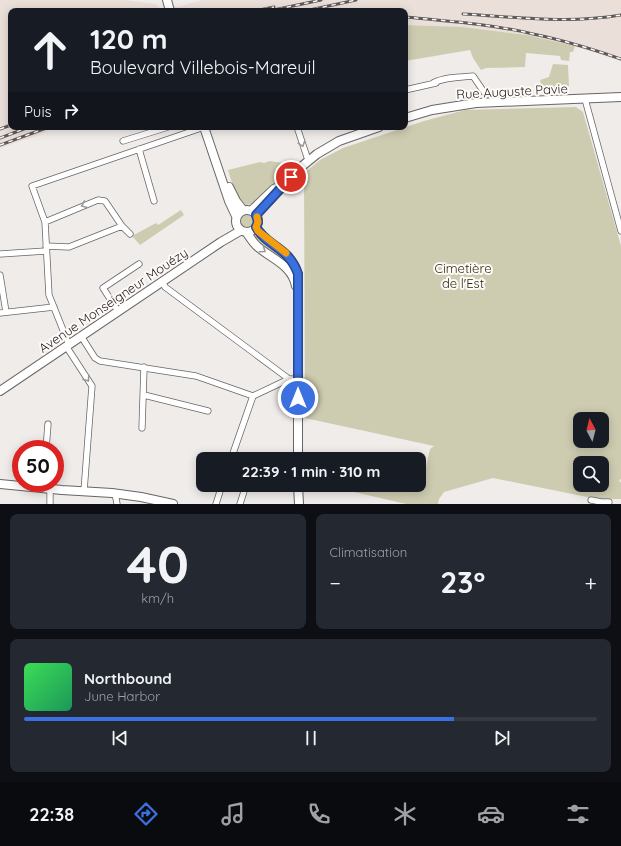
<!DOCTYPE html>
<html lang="fr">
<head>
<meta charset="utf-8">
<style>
	:root { --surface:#171b24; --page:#242831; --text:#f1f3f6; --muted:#9ea1a6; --line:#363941; --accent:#3b70e0 }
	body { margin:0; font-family:Quicksand,sans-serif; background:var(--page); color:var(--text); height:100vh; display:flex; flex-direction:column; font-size:15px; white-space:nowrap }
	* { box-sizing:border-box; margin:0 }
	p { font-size:13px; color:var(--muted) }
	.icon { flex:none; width:22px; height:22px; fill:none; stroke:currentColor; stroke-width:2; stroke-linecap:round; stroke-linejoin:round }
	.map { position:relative; height:504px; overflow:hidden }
	.drawer { display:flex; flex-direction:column; gap:10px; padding:10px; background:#0d0f14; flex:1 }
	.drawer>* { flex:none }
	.top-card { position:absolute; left:8px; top:8px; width:400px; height:122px; border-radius:8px; box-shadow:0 2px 10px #0003; background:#171b24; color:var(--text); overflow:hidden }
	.needle { width:26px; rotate:353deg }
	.buttons { position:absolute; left:573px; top:412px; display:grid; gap:8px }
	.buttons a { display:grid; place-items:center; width:36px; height:36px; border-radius:8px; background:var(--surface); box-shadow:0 2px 10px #0003; font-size:20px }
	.speed { position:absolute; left:12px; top:440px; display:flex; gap:8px; font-size:20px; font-weight:700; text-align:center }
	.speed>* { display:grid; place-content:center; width:52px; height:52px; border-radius:50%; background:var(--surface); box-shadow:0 2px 10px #0003; line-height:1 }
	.speed .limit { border:6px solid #d22; background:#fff; color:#111 }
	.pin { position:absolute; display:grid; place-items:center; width:34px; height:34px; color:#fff; margin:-17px; border:2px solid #fff; border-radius:50%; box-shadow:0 1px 4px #0007 }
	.me { position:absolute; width:44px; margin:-22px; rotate:0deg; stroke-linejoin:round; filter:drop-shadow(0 0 3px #0008) }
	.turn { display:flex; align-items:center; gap:14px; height:84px; padding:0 16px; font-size:18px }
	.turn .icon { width:52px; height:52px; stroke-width:2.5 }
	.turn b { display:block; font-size:28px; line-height:34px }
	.then { display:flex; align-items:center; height:38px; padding:0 16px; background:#0003; gap:8px; font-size:15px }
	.big { font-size:30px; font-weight:700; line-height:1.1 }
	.drawer .widget { flex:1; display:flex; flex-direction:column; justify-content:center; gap:6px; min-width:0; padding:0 14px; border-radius:8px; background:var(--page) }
	.drawer .dial { align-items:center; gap:0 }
	.dial b { font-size:52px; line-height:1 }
	.song { display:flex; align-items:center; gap:12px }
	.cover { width:48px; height:48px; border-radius:6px; background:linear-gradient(135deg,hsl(130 70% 55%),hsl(150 70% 35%)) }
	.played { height:4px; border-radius:2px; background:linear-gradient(90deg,var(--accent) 75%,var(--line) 75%) }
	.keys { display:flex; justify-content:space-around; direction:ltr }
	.heat { display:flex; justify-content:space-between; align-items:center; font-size:22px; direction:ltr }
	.drawer .tiles { flex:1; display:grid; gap:10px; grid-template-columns:1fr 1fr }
	.widget:last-child { grid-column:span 2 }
	.trip { position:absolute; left:196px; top:452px; width:230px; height:40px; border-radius:8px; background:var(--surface); box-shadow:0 2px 10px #0003; font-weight:700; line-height:40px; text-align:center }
	.dock { display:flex; height:64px; justify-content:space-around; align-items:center; background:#090b0e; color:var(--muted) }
	.dock .icon { width:28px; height:28px }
	.dock .on { color:var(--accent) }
	.dock b { font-size:18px; color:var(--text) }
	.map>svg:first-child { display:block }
	.built { fill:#ebdfd9 }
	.green { fill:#cdccb1; fill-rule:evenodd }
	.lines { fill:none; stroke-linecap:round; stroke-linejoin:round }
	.street-casing { stroke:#696564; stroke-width:7 }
	.secondary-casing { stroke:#696564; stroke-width:10 }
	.street { stroke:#fff; stroke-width:5.5 }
	.secondary { stroke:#fff; stroke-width:8 }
	.rail-casing { stroke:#5d5a59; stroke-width:3 }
	.rail { stroke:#fefaf8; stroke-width:1.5; stroke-dasharray:4.5; stroke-linecap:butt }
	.oneway { stroke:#9a9999 }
	.route-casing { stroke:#264992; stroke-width:10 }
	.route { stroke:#3b70e0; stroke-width:7 }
	.slow { stroke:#f59e0b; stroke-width:7 }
	.labels { text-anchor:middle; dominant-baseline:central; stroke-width:4; stroke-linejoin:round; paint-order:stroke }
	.street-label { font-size:13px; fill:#1f1d1c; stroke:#fefaf8 }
	.park-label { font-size:13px; fill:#2d2b0c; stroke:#fefaf8 }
</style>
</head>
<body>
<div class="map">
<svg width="621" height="504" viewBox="0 0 621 504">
	<rect width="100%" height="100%" fill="#f0ecea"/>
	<path class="built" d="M0,0h125l31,4 6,7h-151v116h45l-20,9 -36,12z
		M202,0h419v61l-46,-15 -48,-11 -64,-8 -58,-2v-14h-231l-1,-4h5z"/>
	<path class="green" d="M405,25l58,2 64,8 48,11 -2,6h-3l-1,9 -8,-1 -1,-4 -34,-3 -1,14 -39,1 -5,2 -8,-12 -3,-8 -65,11z
		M553,64l15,1 1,21 -11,4 -16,1 -2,-11 9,-3z
		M576,107l7,5 38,134v233l-2,1 2,3v16h-24l-104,-21 -49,14 -5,7 -1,5h-32l-82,-19h76l11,4 4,-4h4v-4l7,-14 4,-18 4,-3 -129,-28 -1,-245 16,-13 23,-12 81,-27 41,-11zM580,419h22v22h-22zM580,463h22v22h-22z
		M270,161l24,4 -41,39 -7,1 -11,-12 -7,-23 32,-8 4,1z
		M181,210l3,5 -44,30 -8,-9 24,-13 2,2z
		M241 221a6 6 0 1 1 12 0a6 6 0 1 1-12 0Z
		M257,235l28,22 11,16 -44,-35z"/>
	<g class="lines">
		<g class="street-casing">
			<path id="street" d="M433,83c12,-6 27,-6 40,-7l13,19
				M405,90l31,-7
				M585,99l36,132
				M297,127l11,33
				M123,141l45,-14
				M139,149l15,52
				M45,222l53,-22 7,1 17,25 8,8
				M46,246l23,1 53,-21
				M0,254l46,-3
				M0,275l6,37
				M162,281l3,6 124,92
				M118,311l-15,-23 36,-24
				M0,313l54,-6
				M81,336l14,22 5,3 96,15 57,20 36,-17h9
				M69,345l-20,-50 -4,-73 -13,-36 172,-59h5
				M66,346l26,40 -8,105
				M144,395l64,16
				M142,428l2,-61
				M46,449l2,-25
				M231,459l22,-63
				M115,493l2,11
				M591,500l10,2h8
				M50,504v-15
				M216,504l6,-19
				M240,504l6,-19"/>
		</g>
		<g class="secondary-casing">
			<path id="secondary" d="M167,0l3,11
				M405,118l27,-8 44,-7 145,-6
				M204,127l25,74 7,15
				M229,187l7,14 7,9
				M236 221a11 11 0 1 1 22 0a11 11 0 1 1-22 0Z
				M252,210l22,-21 9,-4
				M256,215l45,-48 16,-13 22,-13 40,-14
				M256,227c11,20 33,19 42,47v185
				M246,232c4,5 7,11 12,15 14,12 34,18 38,39
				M0,391l221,-149 19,-11
				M0,484l62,6 50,3 29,4 32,7
				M298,485l1,19"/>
		</g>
		<use href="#street" class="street"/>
		<use href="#secondary" class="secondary"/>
		<g class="rail-casing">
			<path id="rail" d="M254,11l20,-4
				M269,11l52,-11
				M305,11l51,-11
				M463,14c53,3 105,10 158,1
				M405,17c43,4 86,7 128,17 30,6 59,15 88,25
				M0,129l11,-4
				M0,138l29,-11
				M0,145l49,-18"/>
		</g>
		<use href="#rail" class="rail"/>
	</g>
	<defs><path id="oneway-chevron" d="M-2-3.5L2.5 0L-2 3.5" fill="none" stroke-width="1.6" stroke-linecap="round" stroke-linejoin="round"/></defs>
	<g class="oneway">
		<use href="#oneway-chevron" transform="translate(302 144) rotate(72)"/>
		<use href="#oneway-chevron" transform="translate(84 205) rotate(157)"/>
		<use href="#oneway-chevron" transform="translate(263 250) rotate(35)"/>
		<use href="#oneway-chevron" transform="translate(87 379) rotate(57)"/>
	</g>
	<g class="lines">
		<g class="route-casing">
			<path id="route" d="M291,177l-35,38 2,7 -2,5c11,20 33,20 42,47v124"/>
		</g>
		<use href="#route" class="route"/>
		<path class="slow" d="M257,217l1,5 -2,5 2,4 28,22"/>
	</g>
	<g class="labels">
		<g class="street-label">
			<text transform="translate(512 91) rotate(-3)">Rue Auguste Pavie</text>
			<text transform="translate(113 300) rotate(-34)">Avenue Monseigneur Mouézy</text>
		</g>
		<g class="park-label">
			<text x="463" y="268">Cimetière<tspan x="463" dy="15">de l'Est</tspan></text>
		</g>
	</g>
</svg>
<div class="buttons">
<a><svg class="needle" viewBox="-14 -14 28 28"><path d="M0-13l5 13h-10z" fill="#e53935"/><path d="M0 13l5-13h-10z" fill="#9ea1a6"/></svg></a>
<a><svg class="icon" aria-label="search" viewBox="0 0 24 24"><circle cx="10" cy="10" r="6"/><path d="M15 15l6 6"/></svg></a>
</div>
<div class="speed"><div class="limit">50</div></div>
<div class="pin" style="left:291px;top:177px;background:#d93025"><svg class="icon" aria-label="arrive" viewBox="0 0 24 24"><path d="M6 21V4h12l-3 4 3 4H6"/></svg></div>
<svg class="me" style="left:298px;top:398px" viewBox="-20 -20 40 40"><circle r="17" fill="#3b70e0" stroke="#fff" stroke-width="3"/><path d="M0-11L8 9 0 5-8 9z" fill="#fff"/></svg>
<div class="trip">22:39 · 1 min · 310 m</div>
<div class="top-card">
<div class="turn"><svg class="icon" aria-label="ahead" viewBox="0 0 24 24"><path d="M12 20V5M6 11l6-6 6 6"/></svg><div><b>120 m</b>Boulevard Villebois-Mareuil</div></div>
<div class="then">Puis<svg class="icon" aria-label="right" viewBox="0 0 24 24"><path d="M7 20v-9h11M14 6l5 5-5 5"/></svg></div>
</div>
</div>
<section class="drawer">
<div class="tiles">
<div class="widget dial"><b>40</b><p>km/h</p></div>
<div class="widget"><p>Climatisation</p>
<div class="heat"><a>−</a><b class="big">23°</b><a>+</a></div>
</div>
<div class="widget">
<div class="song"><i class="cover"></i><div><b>Northbound</b><p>June Harbor</p></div></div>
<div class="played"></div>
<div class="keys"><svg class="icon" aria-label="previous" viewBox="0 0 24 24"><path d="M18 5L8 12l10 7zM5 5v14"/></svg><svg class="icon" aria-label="pause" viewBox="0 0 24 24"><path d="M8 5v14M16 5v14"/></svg><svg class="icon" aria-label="next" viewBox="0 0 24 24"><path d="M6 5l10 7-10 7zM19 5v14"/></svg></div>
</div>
</div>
</section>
<nav class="dock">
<b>22:38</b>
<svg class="icon on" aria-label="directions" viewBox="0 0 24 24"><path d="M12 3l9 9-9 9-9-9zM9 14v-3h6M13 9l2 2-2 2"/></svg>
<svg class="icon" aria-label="music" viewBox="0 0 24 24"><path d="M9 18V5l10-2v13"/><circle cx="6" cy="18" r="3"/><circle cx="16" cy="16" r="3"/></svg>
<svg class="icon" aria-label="phone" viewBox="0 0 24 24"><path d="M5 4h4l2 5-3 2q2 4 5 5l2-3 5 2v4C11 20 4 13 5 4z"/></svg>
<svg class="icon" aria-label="climate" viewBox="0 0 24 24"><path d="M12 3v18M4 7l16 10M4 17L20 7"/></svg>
<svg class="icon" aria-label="car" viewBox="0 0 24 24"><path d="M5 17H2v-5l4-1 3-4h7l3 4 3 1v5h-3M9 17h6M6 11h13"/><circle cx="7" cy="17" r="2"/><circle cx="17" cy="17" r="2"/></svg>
<svg class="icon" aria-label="filters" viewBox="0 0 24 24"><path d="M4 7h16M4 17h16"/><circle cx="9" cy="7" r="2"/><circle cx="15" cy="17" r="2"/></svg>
</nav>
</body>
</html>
